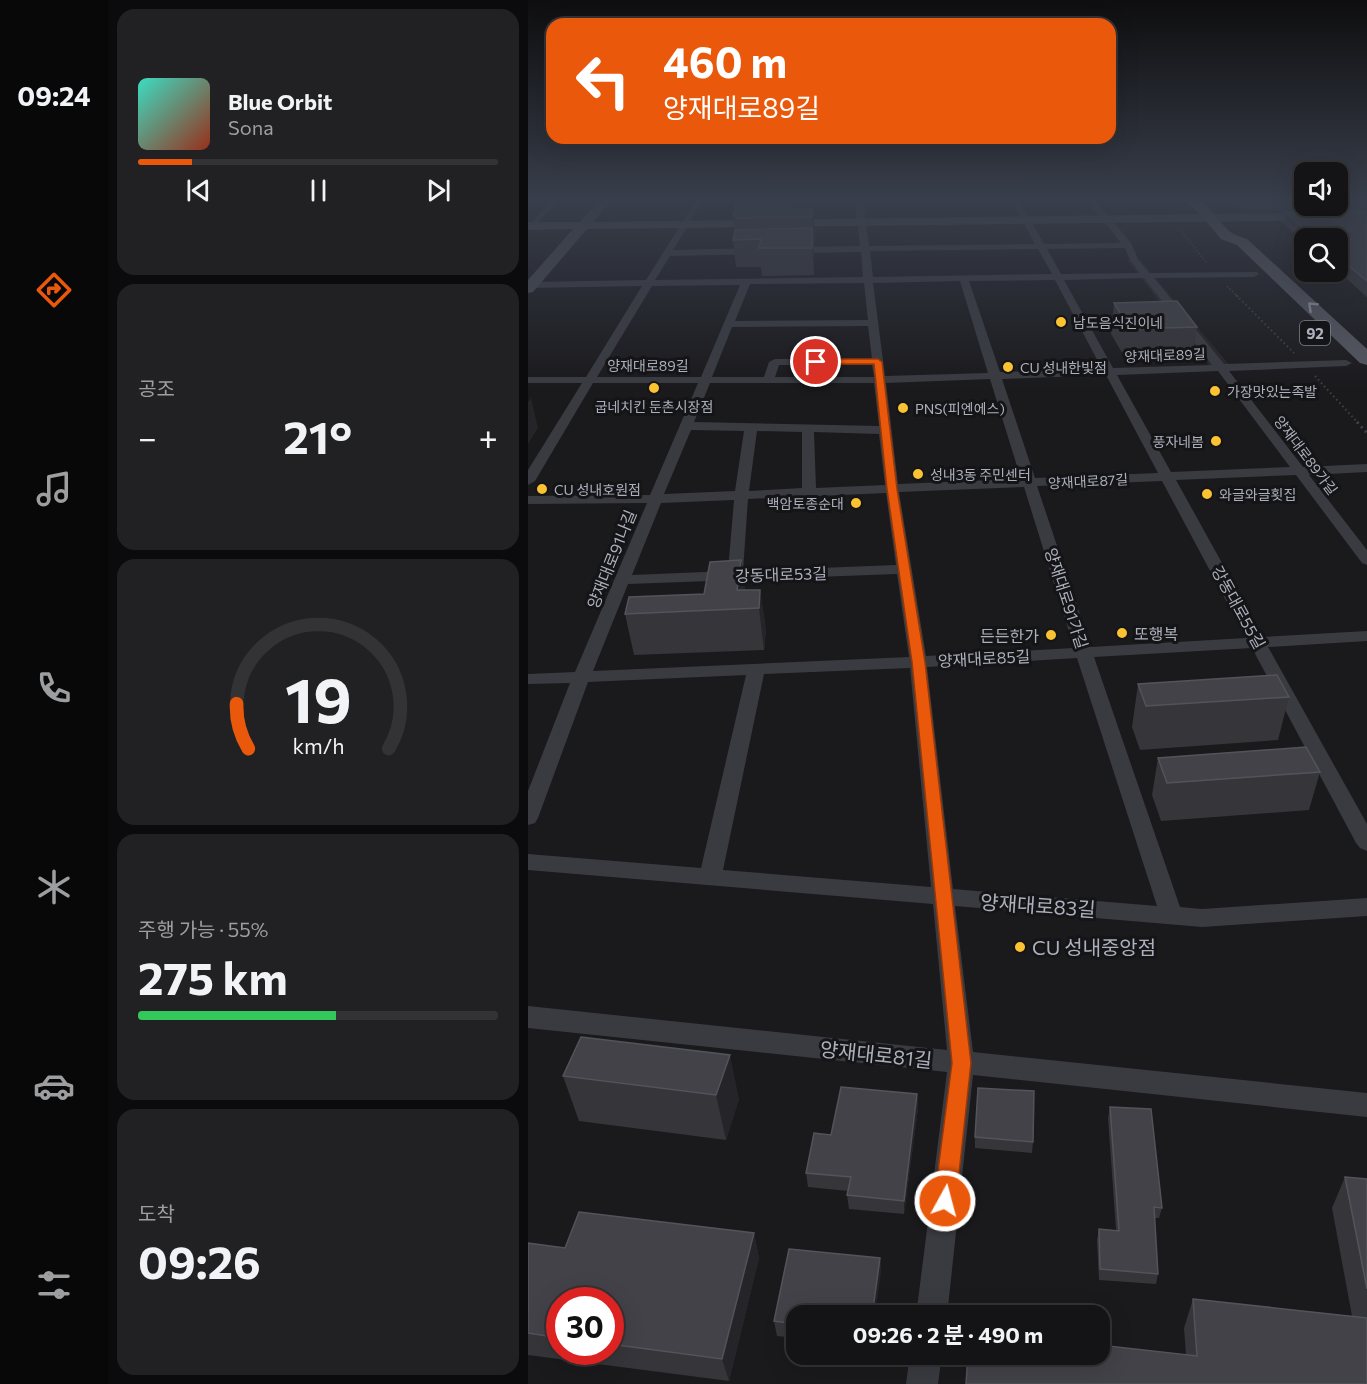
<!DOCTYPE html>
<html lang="ko">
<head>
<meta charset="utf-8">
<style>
	:root { --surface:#141315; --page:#212022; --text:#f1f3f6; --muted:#9d9ea0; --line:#333234; --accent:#ea580c }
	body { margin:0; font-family:Commissioner,"Noto Sans KR",sans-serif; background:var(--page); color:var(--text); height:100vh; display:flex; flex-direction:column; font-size:22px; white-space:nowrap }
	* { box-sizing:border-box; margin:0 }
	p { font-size:20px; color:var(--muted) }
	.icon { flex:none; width:33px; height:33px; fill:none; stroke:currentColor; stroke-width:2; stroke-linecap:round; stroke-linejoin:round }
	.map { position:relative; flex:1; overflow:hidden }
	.drawer { display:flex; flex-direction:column; gap:9px; padding:9px; background:#0b0a0c; width:420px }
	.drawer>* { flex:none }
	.hud { position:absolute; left:18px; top:18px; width:570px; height:126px; border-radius:18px; box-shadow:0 6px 24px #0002,0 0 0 2px var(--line); background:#ea580c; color:#fff; overflow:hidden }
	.controls { position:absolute; left:766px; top:162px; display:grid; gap:12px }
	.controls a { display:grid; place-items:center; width:54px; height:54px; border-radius:12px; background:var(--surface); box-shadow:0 6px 24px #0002,0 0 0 2px var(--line); font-size:30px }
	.speed { position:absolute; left:18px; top:1287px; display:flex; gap:12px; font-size:30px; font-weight:700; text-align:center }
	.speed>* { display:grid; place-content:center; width:78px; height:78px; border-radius:50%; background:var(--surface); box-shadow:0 6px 24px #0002,0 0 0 2px var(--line); line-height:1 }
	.speed .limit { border:9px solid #d22; background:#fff; color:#111 }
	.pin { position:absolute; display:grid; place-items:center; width:51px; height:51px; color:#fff; margin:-26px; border:3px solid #fff; border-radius:50%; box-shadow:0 2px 6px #0007 }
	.me { position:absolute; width:66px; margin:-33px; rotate:7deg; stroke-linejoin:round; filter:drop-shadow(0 0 4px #0008) }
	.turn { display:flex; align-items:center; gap:21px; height:126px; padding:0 18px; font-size:27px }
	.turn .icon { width:78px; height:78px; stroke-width:2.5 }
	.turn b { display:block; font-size:42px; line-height:51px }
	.big { font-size:45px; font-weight:700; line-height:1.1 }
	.drawer .tile { flex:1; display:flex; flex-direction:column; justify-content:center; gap:9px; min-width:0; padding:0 21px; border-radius:18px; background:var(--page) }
	.drawer .dial { align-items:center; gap:0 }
	.dial svg { height:156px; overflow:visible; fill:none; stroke:var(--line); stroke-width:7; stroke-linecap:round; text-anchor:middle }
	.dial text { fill:var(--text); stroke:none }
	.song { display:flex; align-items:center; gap:18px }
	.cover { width:72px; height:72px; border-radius:9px; background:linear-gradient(135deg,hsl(170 70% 55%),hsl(10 70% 35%)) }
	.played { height:6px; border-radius:3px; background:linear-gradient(90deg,var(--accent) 15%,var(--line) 15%) }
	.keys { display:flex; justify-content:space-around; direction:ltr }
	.heat { display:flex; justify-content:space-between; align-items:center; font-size:33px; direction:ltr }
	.charge { height:9px; border-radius:4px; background:linear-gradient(90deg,#34c759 55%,var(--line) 0) }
	.trip { position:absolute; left:258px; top:1305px; width:324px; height:60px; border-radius:18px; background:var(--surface); box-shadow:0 6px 24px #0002,0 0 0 2px var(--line); font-weight:700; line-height:60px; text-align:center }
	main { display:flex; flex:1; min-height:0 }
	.menu { display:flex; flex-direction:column; width:108px; justify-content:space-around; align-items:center; background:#080808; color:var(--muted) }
	.menu .icon { width:42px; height:42px }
	.menu .active { color:var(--accent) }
	.menu b { font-size:27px; color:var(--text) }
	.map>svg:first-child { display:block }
	.built { fill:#262529 }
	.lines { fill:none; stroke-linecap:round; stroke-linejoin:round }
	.path-far2 { stroke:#404248; stroke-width:1.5; stroke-dasharray:1.5 2; stroke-linecap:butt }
	.path-far1 { stroke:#404248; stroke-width:2; stroke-dasharray:1.5 3; stroke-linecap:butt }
	.path { stroke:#404248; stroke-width:3; stroke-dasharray:2 4; stroke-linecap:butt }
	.street { fill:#3a3b41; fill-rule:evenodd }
	.secondary { fill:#484a51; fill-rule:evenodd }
	.primary { fill:#565860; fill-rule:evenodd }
	.wall { fill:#36353a; fill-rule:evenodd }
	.shaded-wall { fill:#252428 }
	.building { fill:#424248; stroke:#53545a; stroke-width:1.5 }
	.oneway { stroke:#9a9eaa }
	.route { fill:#ea580c; stroke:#983908; stroke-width:1.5 }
	.poi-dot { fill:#fbc232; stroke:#151417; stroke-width:2 }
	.labels { text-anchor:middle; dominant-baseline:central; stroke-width:6; stroke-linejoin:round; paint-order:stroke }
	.far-poi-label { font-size:14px; fill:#abb0bc; stroke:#151417; text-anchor:start }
	.far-street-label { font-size:14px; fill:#abb0bc; stroke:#151417 }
	.shield { fill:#151417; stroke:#7e818a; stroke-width:1.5 }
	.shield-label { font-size:15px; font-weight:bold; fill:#abb0bc }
	.street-label { font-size:16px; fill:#abb0bc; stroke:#151417 }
	.poi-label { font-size:16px; fill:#abb0bc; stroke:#151417; text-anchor:start }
	.near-street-label { font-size:20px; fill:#abb0bc; stroke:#151417 }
	.near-poi-label { font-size:20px; fill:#abb0bc; stroke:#151417; text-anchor:start }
</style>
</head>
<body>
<main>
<nav class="menu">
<b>09:24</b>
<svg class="icon active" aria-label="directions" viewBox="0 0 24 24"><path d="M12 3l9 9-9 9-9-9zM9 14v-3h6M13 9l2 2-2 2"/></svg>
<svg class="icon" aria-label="music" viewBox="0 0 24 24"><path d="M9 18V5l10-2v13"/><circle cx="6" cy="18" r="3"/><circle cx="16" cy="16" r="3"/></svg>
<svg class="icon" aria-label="phone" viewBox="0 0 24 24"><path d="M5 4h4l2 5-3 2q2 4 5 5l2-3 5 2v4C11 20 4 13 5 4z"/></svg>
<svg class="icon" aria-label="climate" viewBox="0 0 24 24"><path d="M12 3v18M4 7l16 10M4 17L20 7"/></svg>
<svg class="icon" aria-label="car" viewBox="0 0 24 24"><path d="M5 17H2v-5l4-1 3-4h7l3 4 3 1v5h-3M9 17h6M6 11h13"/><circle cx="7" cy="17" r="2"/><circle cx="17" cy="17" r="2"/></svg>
<svg class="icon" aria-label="filters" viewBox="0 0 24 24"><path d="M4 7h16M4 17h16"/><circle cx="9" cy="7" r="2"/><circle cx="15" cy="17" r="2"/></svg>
</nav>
<section class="drawer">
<div class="tile">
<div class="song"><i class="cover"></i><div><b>Blue Orbit</b><p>Sona</p></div></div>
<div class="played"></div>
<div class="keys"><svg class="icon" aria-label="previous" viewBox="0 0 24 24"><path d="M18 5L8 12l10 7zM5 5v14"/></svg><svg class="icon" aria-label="pause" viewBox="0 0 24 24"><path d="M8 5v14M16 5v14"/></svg><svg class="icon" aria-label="next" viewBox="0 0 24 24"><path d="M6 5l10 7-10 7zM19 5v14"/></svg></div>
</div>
<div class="tile"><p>공조</p>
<div class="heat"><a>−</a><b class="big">21°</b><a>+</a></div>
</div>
<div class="tile dial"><svg viewBox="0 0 100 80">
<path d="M14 69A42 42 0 1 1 86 69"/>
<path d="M14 69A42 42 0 0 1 8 46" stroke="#ea580c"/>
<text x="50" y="56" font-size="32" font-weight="700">19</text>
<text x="50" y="72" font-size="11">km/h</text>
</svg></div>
<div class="tile"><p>주행 가능 · 55%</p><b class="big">275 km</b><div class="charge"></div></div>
<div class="tile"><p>도착</p><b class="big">09:26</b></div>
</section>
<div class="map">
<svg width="839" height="1384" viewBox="0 0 839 1384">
	<rect width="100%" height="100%" fill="#1a191c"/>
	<path class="built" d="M599,260h13l92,108 -20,1z"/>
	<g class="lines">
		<path class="path-far2" d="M626,197l9,9
			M653,231l25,31
			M699,286l11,11"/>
		<path class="path-far1" d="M708,295l58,58
			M787,376l44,48"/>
		<path class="path" d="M829,422l10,11"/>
		<path class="street" d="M170,197h202l-3,2 -34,1 6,46 166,-2 -25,-47h7l27,47 77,-1 -37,-46h8l39,46 7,16 11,14 108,-1 2,2 -5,3 -100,1 70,86 122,-4 6,3 -6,3 -117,5 74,96 64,-3v8l-58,3 58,75v15l-5,-2 -66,-88 -120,5 87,157 104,-6v10l-99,6 99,177v27l-7,-3 -4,-5 -104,-195 -158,9 86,250 22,2 165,-11v18l-165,11 -247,-21 18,146 394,41v24l-394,-42 -26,241h-31l31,-244 -419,-44v-22l419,44 -14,-146 -405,-34v-16l173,14 45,-193 -158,7 -50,136 -3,5 -7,2v-34l42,-108 -42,1v-10l47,-2 72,-169 -119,1v-8l122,-1 48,-112h-105l-58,98 -7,4v-15l54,-87h-54v-6h58l56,-91 -114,2v-6l118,-2zM327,200l5,46 -68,1 -4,3 4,3 69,-1 2,25 -208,3 15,-24 88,-2 4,-3 -4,-3 -85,2 29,-48zM597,248l5,12 10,13 -79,1 -14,-25zM510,249l14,25 -179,3 -3,-26zM616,278l68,87 -99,3 -49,-88zM527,280l47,89 -102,3 -31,-91zM432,281l28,92 -103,3 -12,-93zM336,283l4,37 -133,1 15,-37zM212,285l-39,92h-104l55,-91zM340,326l4,33h-97l-6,3 -5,15h-52l20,-50zM251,365h93l2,12h-99zM690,371l72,96 -119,5 -54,-97zM578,375l52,98 -123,5 -33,-99zM462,379l31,100 -123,5 -12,-101zM182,383h164l5,43 -185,-4zM163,430l53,1 -9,60 -71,3zM229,431l45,1v56l-53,3zM286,432l65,2 6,51 -69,3zM634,481l84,157 -155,9 -54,-161zM496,487l50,161 -148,8 -27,-164zM358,493l10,72 -153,6 5,-72zM206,500l-6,71 -96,4 29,-72zM369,574l12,83 -316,14 35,-87zM549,658l80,248 -204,-17 -26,-222zM382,668l21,219 -208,-17 41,-196z
			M748,197h7l25,20 -7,2z
			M0,198h28l4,2 -28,28 -4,-2 22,-24h-22z
			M382,1354h32l-4,30h-32z"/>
		<path class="secondary" d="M74,197h12l-21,25 774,-10v8l-780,9 -54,63 -5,1v-13l45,-51 -45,1v-8h52z"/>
		<path class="primary" d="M652,197c26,-3 33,19 49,34 5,4 12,6 18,8l120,110v16l-7,-2 -123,-118 -16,-6 -20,-24z"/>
	</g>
	<path class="wall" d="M213,197h54v12l18,-1 2,28 -1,9v30l-52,1 -1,-9h-25l-3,-27 2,-9 -2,-16 9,-13z
		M695,197h82v9h33v-9h29v13l-63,1 -14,-11 -2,11 -50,-2z
		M839,211v86l-29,-26v-33h-33v5l-22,-20 2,-11z
		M586,303l83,24 -5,32 -65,2 -16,-27z
		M217,590h15l6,40 -2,20 -130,5 -9,-41 79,-20z
		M610,684l151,13 -11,43 -138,10 -8,-23z
		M630,758l162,14 -11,38 -148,11 -9,-26z
		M53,1037l158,62 -13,41 -147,-19 -16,-45z
		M389,1094l1,14 -14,106 -55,-5 -2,-14 1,-4 -40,-4 -2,-14 25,-38z
		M582,1107l52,101 -3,10h-5l4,56 -2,10 -57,-4 -2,-40 2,-11 17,1 -8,-112z
		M447,1137l58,5 -1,11 -57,-5z
		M817,1177l22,2v205l-181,-29 -2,-27 9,-29 159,17 -20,-108z
		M226,1233l5,25 -30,123 -201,-26v-112l37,5zM32,1300h50v52h-50z
		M352,1258l1,15 -85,43v22l-19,-2 -3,-15z"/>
	<path class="shaded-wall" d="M263,197h4v6l-2,14z
		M285,208l2,28 -1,9 -2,-28z
		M284,228l2,27v20l-2,-27z
		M3,398l7,30 -10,16v-42z
		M213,560l6,40 -10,-10z
		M232,590l6,40 -2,20 -5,-42z
		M202,1055l9,44 -13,41 -10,-45z
		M389,1094l1,14 -14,106v-13z
		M226,1233l5,25 -30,123 -7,-22z
		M352,1258l1,15 -6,43h-3z"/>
	<path class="building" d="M709,197h50l3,3 -51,-2z
		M810,197h29v2h-29z
		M261,201l-1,8 25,-1 -1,9 -75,1 1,-3h-5l4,-13z
		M839,211v70l-29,-24v-19h-21l-32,-26z
		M284,228v20h-53l2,-9 -28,1 2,-10z
		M649,301l20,26 -67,2 -16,-26z
		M213,560l-4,30h23l-1,18 -134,6 4,-17 75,-3 6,-32z
		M749,675l12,22 -143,9 -8,-22z
		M778,747l14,25 -153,11 -9,-25z
		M53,1037l149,18 -14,40 -153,-19z
		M313,1087l76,7 -13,107 -57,-6 4,-18 -45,-4 8,-40 17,2z
		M450,1088l56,3 -1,51 -58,-5z
		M582,1107l41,2 11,99 -8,-1 4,67 -58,-5 -1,-40 20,2z
		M817,1177l22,2v110z
		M51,1212l175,21 -32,126 -112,-15v-44h-50v38l-32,-5v-90l37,5z
		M261,1249l91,9 -8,58h-76v8l-22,-3z
		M665,1299l174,19v66h-401l2,-30h132v-9l97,11z"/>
	<defs><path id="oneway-chevron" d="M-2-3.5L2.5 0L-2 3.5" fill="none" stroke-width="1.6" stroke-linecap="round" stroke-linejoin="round" transform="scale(1.5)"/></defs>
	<use class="oneway" href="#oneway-chevron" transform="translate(784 306) rotate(-137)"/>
	<linearGradient id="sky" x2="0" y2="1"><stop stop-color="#0e0e0f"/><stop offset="0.51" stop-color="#383e4b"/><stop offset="1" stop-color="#383e4b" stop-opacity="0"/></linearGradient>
	<rect width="839" height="390" fill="url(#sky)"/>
	<path class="route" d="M350,359l4,3 15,127 28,173 46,401 -15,138 -4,7 -7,3 -8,-3 -3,-7 18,-138 -40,-401 -25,-173 -13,-125h-58l-4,-2 4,-3z"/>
	<g class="poi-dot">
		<circle cx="533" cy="322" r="6"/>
		<circle cx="480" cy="367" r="6"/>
		<circle cx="126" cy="388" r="6"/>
		<circle cx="687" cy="391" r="6"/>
		<circle cx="375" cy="408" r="6"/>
		<circle cx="688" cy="441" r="6"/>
		<circle cx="390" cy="474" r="6"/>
		<circle cx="14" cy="489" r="6"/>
		<circle cx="679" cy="494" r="6"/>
		<circle cx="328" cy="503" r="6"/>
		<circle cx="594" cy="633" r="6"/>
		<circle cx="523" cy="635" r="6"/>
		<circle cx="492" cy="947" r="6"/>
	</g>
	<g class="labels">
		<g class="far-poi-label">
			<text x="545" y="322">남도음식진이네</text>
			<text x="492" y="367">CU 성내한빛점</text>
			<text x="699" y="391">가장맛있는족발</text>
			<text x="126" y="406" text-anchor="middle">굽네치킨 둔촌시장점</text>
			<text x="387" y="408">PNS(피엔에스)</text>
			<text x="676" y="441" text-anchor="end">풍자네봄</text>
			<text x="402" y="474">성내3동 주민센터</text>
			<text x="26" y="489">CU 성내호원점</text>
			<text x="691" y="494">와글와글횟집</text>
			<text x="316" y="503" text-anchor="end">백암토종순대</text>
		</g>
		<g class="far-street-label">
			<text transform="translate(637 355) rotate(-2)">양재대로89길</text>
			<text x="120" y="365">양재대로89길</text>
			<text transform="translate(778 455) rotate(53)">양재대로89가길</text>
			<text transform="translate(560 481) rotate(-3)">양재대로87길</text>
		</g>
		<rect class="shield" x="772" y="321" width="30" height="24" rx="4.5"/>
		<g class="shield-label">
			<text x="787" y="333">92</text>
		</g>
		<g class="street-label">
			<text transform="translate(83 559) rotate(-68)">양재대로91나길</text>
			<text transform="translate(253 574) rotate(-2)">강동대로53길</text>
			<text transform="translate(539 598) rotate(72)">양재대로91가길</text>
			<text transform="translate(711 607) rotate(61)">강동대로55길</text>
			<text transform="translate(456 658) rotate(-3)">양재대로85길</text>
		</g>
		<g class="poi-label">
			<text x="606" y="633">또행복</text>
			<text x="511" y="635" text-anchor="end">든든한가</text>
		</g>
		<g class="near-street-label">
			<text transform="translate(510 905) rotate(4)">양재대로83길</text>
			<text transform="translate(348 1054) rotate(6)">양재대로81길</text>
		</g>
		<g class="near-poi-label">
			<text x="504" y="947">CU 성내중앙점</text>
		</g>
	</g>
</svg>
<div class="controls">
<a><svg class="icon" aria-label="sound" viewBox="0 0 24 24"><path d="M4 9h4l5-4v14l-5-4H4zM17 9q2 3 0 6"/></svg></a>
<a><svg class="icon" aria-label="search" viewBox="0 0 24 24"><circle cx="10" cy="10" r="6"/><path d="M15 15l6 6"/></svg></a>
</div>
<div class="speed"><div class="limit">30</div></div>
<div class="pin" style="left:288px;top:362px;background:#d93025"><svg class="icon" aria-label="arrive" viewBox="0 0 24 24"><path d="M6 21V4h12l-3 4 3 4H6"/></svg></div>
<svg class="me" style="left:417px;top:1201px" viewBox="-20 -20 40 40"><circle r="17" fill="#ea580c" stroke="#fff" stroke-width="3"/><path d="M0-11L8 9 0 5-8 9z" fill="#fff"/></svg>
<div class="trip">09:26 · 2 분 · 490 m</div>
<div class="hud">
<div class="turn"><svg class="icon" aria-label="left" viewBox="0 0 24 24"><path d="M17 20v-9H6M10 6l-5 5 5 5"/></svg><div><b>460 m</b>양재대로89길</div></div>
</div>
</div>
</main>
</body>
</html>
